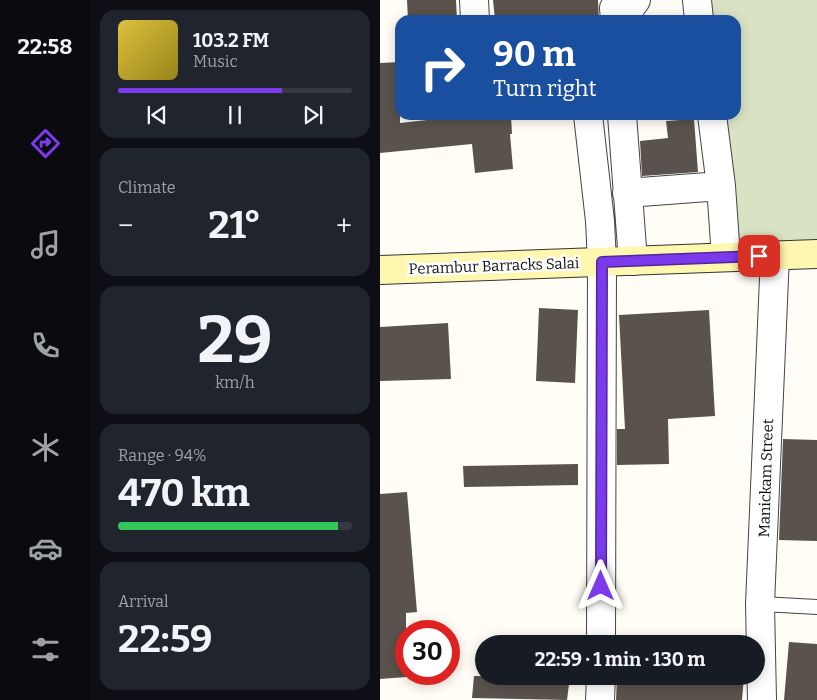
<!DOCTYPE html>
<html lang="en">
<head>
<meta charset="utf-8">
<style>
	:root { --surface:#171b24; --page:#20242c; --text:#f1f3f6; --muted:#9ea1a6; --line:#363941; --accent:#7c3aed }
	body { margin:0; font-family:Bitter,serif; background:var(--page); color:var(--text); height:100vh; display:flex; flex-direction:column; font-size:19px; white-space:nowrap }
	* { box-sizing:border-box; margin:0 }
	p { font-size:16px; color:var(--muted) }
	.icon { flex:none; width:28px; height:28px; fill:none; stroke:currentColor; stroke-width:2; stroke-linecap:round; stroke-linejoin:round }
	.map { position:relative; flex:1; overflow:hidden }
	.side { display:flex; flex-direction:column; gap:10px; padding:10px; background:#0d0f14; width:290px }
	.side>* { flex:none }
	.guide { position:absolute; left:15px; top:15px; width:346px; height:105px; border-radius:15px; box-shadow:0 2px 12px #0003; background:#1a4fa0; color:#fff; overflow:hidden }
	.speed { position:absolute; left:15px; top:620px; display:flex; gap:10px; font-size:25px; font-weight:700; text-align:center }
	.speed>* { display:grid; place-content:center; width:65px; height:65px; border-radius:50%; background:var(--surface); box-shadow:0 2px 12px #0003; line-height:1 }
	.speed .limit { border:8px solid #d22; background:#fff; color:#111 }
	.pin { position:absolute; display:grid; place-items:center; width:42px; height:42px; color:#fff; margin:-21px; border-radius:10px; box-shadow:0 2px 8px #0006 }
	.me { position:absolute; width:55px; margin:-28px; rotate:0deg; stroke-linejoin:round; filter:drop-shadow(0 0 4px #0008) }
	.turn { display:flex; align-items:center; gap:18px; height:105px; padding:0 15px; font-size:22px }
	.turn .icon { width:65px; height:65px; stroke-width:2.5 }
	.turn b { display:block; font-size:35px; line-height:42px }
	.big { font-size:38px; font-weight:700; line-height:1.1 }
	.side .tile { flex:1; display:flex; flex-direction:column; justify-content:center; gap:8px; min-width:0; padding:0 18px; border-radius:15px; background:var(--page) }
	.side .dial { align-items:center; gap:0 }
	.dial b { font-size:65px; line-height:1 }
	.song { display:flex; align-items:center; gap:15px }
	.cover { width:60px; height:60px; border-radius:8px; background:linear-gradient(135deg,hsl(50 70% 55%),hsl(50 70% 35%)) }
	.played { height:5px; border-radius:2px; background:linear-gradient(90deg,var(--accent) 70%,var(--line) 70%) }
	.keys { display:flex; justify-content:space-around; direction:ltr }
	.heat { display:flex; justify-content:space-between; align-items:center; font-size:28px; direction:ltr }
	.charge { height:8px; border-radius:4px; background:linear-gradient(90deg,#34c759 94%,var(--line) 0) }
	.trip { position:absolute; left:95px; top:635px; width:290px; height:50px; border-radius:25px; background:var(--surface); box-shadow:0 2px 12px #0003; font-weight:700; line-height:50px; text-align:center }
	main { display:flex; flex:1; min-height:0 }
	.tabs { display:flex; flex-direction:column; width:90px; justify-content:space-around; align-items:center; background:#090b0e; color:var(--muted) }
	.tabs .icon { width:35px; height:35px }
	.tabs .current { color:var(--accent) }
	.tabs b { font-size:22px; color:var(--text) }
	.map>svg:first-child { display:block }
	.cemetery { fill:#d9e3c4 }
	.building { fill:#5a524d }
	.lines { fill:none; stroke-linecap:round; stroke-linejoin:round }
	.service-casing { stroke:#444; stroke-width:16 }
	.minor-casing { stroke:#444; stroke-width:30 }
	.secondary-casing { stroke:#333; stroke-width:30 }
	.service { stroke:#fff; stroke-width:14 }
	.minor { stroke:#fff; stroke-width:28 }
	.secondary { stroke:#fff6b0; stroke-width:28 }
	.route-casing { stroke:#51269a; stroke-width:12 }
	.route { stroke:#7c3aed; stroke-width:9 }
	.labels { text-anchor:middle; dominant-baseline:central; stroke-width:5; stroke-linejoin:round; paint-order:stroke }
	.street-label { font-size:15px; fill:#111; stroke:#fff }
</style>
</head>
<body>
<main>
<nav class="tabs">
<b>22:58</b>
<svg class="icon current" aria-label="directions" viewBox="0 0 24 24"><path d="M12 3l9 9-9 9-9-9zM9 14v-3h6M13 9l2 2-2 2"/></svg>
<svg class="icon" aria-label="music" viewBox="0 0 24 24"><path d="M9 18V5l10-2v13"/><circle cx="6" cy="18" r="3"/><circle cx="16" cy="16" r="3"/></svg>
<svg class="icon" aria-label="phone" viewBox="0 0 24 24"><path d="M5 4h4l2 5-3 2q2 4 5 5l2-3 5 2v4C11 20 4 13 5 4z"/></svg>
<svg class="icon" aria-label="climate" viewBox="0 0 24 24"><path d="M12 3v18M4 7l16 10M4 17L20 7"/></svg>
<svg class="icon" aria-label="car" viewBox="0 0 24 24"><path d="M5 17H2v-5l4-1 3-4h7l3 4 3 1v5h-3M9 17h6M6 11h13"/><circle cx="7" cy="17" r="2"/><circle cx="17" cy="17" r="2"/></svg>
<svg class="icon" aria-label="filters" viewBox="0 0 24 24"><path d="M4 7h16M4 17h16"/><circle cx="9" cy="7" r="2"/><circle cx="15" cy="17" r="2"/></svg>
</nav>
<section class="side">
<div class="tile">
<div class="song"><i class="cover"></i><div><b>103.2 FM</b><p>Music</p></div></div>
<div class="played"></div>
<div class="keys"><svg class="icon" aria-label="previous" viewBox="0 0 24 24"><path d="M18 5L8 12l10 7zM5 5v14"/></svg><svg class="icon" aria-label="pause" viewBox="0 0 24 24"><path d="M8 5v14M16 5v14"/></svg><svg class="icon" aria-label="next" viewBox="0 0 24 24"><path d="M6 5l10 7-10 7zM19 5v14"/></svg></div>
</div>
<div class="tile"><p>Climate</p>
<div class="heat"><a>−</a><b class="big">21°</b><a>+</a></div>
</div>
<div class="tile dial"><b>29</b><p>km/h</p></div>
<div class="tile"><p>Range · 94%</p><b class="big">470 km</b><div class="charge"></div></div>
<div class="tile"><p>Arrival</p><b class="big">22:59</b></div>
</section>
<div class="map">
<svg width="437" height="700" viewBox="0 0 437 700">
	<rect width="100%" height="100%" fill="#fffdf5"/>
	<path class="cemetery" d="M317,0h120v240l-95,3 -10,-128h24v-95h-37z"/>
	<path class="building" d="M27,0h49l1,20h-49z
		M113,0h105l1,20h-104z
		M20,62v61l72,-8h39l1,19h-2l3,35 -38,4 -3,-29 -92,9v-90z
		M314,119l4,53 -56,4 -2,-35 28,-3 -2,-17z
		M159,308l39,2 -3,73 -39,-2z
		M329,310l6,106 -47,3 1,45 -52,1v-36h8l-6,-114z
		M68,323l3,56 -71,2v-54z
		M403,439l34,1v101l-38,-1z
		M198,464v21l-114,2 -1,-21z
		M27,492l10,120 -11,1v64l-26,2v-185z
		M409,642l28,2v56h-33z
		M94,676h96l-3,24 -95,-2z
		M237,676h127l-2,24h-126z"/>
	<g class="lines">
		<g class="service-casing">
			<path id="service" d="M380,604l57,3"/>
		</g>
		<g class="minor-casing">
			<path id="minor" d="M94,0l1,20
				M317,0l2,20
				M235,20l-1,-12 17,-1 5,-7
				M208,115l12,106 2,41 -1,382
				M242,115l11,146
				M332,115l9,71
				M247,193l94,-7 5,71
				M220,700l1,-24
				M382,700l-2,-96 15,-349"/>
		</g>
		<g class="secondary-casing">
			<path id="secondary" d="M0,270l437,-16"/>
		</g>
		<use href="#service" class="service"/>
		<use href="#minor" class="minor"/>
		<use href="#secondary" class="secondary"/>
	</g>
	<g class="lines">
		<g class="route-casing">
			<path id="route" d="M221,586l1,-324 157,-6"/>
		</g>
		<use href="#route" class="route"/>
	</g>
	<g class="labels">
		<g class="street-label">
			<text transform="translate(114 266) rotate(-2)">Perambur Barracks Salai</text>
			<text transform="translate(386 478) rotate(-88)">Manickam Street</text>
		</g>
	</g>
</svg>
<div class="speed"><div class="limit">30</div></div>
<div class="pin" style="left:379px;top:256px;background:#d93025"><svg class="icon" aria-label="arrive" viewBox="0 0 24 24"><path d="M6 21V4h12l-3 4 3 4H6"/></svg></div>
<svg class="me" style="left:221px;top:586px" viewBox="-20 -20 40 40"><path d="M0-17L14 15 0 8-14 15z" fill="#7c3aed" stroke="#fff" stroke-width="4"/></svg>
<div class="trip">22:59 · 1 min · 130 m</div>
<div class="guide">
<div class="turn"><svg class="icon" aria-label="right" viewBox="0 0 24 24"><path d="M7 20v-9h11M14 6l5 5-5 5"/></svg><div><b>90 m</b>Turn right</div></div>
</div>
</div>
</main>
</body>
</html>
